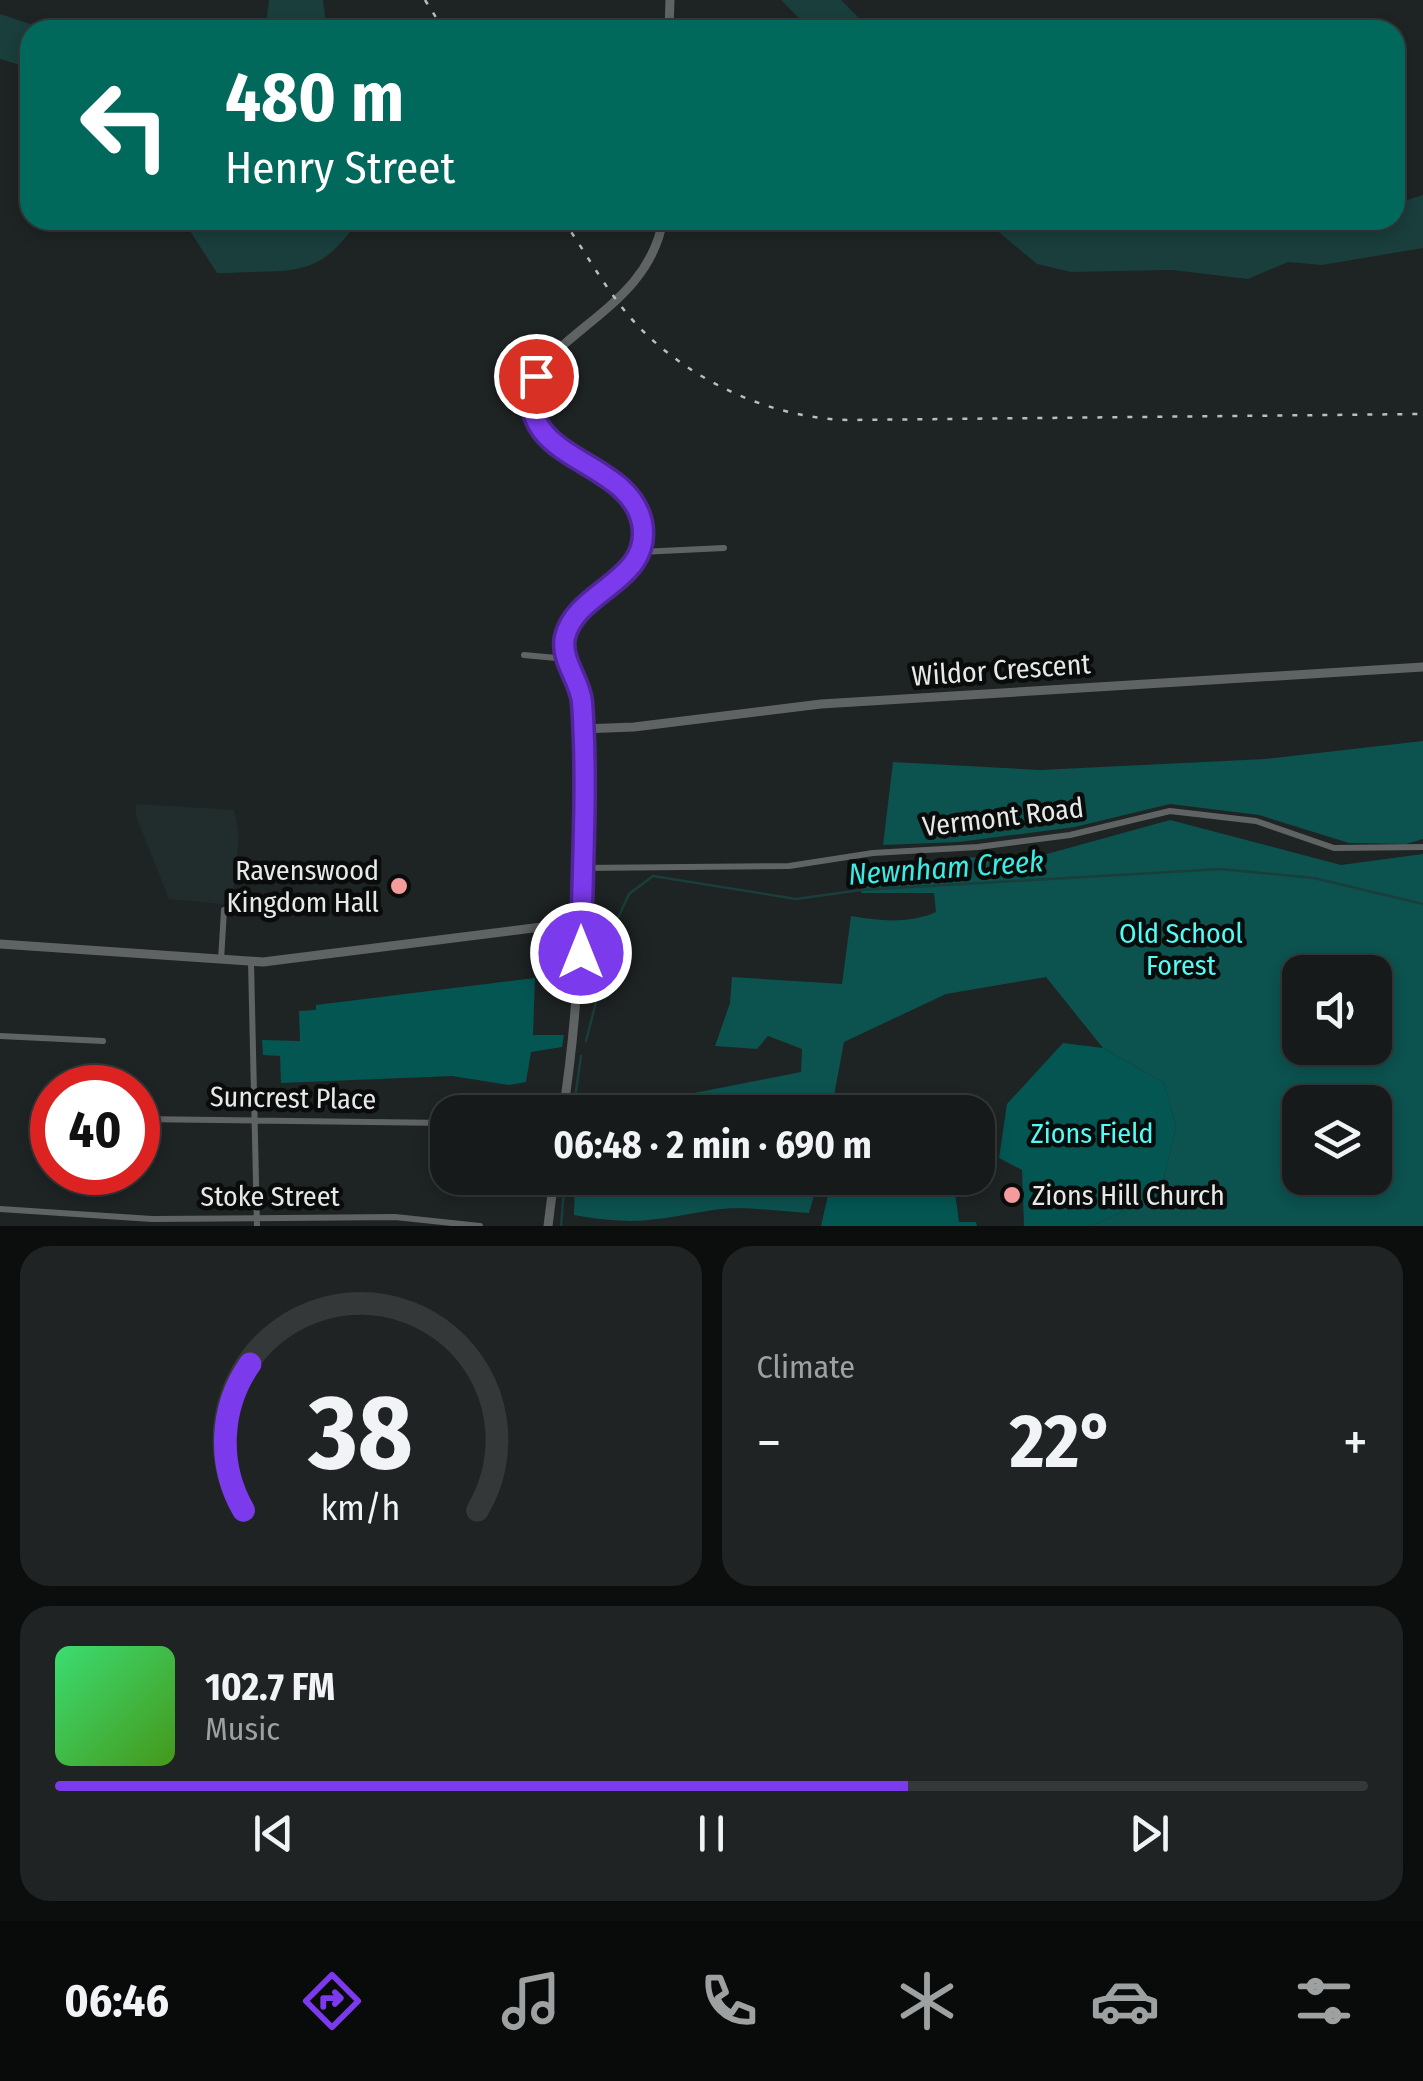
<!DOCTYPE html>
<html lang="en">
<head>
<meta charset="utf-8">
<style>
	:root { --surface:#161a1a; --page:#1f2323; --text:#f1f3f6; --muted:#9ea1a2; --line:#353839; --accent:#7c3aed }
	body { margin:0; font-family:"Fira Sans Condensed",sans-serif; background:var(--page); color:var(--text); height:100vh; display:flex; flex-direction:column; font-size:38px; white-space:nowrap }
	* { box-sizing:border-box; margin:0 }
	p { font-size:32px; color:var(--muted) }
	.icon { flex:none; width:55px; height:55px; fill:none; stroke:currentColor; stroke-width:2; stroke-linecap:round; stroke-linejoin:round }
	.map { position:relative; height:1226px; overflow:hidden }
	.sheet { display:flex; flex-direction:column; gap:20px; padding:20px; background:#0c0e0e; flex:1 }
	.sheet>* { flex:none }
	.hud { position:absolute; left:20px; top:20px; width:1385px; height:210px; border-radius:30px; box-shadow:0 5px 15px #0003,0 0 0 2px var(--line); background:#00695c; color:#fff; overflow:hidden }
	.fabs { position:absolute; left:1282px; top:955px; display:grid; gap:20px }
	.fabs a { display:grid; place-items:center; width:110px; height:110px; border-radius:20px; background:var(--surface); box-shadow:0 5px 15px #0003,0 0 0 2px var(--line); font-size:50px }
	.speed { position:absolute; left:30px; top:1065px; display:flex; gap:20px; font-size:50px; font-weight:700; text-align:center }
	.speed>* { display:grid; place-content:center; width:130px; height:130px; border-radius:50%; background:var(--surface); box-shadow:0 5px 15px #0003,0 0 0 2px var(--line); line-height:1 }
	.speed .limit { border:15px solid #d22; background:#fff; color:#111 }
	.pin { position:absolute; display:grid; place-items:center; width:85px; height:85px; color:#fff; margin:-42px; border:5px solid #fff; border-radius:50%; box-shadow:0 2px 10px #0007 }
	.me { position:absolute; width:110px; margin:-55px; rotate:0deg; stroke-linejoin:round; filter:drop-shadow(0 0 8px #0008) }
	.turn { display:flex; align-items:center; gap:35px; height:210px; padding:0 40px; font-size:45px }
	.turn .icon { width:130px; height:130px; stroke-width:2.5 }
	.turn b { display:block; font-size:70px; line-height:85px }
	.big { font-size:75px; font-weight:700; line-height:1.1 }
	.sheet .widget { flex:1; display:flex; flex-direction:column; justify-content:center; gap:15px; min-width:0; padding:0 35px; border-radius:30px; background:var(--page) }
	.sheet .dial { align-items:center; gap:0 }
	.dial svg { height:260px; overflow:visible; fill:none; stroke:var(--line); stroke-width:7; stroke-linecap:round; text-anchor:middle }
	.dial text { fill:var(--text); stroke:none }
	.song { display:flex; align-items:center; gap:30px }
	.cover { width:120px; height:120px; border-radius:15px; background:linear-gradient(135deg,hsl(140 70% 55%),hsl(100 70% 35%)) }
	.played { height:10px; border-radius:5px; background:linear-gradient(90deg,var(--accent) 65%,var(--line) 65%) }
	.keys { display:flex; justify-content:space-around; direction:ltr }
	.heat { display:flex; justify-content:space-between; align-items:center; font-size:55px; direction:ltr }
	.sheet .tiles { flex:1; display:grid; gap:20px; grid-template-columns:1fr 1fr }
	.widget:last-child { grid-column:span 2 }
	.trip { position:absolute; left:430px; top:1095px; width:565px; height:100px; border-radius:30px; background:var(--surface); box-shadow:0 5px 15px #0003,0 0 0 2px var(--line); font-weight:700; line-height:100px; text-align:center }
	.menu { display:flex; height:160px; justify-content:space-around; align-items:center; background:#090a0a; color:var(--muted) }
	.menu .icon { width:70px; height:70px }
	.menu .on { color:var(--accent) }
	.menu b { font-size:45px; color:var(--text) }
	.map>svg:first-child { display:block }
	.built { fill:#212d2c }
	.green { fill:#045653 }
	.forest { fill:#0c524f; fill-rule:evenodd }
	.water { fill:#193e3c }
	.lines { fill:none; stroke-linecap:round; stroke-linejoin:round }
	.stream { stroke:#193e3c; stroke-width:2.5 }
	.minor { stroke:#606363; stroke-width:6 }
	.tertiary { stroke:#606363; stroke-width:9 }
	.rail { stroke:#babfbe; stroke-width:2.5; stroke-dasharray:5 10; stroke-linecap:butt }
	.route-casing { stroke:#51269a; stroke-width:25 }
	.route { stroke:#7c3aed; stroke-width:18 }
	.poi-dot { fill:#f59b9b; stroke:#0a0c0c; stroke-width:4 }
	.labels { text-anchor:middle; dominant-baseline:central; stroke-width:9; stroke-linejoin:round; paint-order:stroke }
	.street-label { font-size:28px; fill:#e5e9e8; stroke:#0a0c0c }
	.poi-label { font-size:28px; fill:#e5e9e8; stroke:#0a0c0c; text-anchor:end }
	.park-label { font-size:28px; fill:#52fcf5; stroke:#0a0c0c }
	.water-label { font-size:30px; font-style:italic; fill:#3bece5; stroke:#0a0c0c }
</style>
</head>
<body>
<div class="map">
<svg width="1423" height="1226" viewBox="0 0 1423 1226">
	<rect width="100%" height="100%" fill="#1e2323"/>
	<path class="built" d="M136,804l98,6 5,25 -7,70 -63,-6 -33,-83z"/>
	<path class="green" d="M535,978l-2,57h31l-2,12 -31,5 -5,30 -17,3 -57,-9 -171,7 -1,-27 -17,-1 -1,-15 38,1 -1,-30 17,-1v-5z
		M1063,1043l40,5 61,35 12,44 -16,68 -69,31h-67l-2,-56 -23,-12 8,-54z
		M923,1179l5,10 26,-4 5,37h17l1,4h-156l7,-31z"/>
	<path class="forest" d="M1423,741v98l-17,5 -57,-1 -90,-28 -89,-11 -95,23 -116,15 -76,3 10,-83 147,8 225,-11z
		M1170,820l171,45 82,-11v372h-332l69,-31 16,-68 -12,-44 -61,-35 -57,-71 -100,17 -102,48 -13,70h-233l203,-40 1,-23 -34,-13 -11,13 -42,-3 15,-43 2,-26 110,7 9,-68c29,5 58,8 85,-4l-2,-19h-73l2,-10 28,-3 2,-8 9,12 7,-1 17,-20 58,-7 52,1zM1300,972h75v76h-75zM1300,1102h75v76h-75z
		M575,1178h244l-10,35c-30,-1 -66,-8 -96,-3 -60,10 -76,16 -139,5z"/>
	<path class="water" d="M269,0h54l4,30h-62z
		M781,0h60l30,30h-60z
		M0,14l48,16h-18v38l-30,-9z
		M1423,195v53l-101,17 -34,-3 -40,17 -76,-9 -101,2 -34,-8 -53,-44 210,6 201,-6v-16z
		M183,220h66l15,8 22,-8h72c-39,61 -68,49 -131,53h-10z"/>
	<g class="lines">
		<path class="stream" d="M586,1041l31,-121 12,-26 24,-18 143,23 65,-9 360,-21 93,9 109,26
			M573,1112l8,-56
			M561,1226l4,-48"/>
		<path class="minor" d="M640,552l84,-4
			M524,655l43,4
			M581,868l208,-2 84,-13 105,-6 92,-12 100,-24 86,10 78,27 89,-1
			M221,960l3,-50
			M251,962l6,264
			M0,1036l103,5
			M138,1119l310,4
			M0,1209l152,10 243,-2 85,9"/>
		<path class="tertiary" d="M669,30l1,-30
			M582,729l52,-2 187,-23 602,-37
			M0,944l263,18 318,-40
			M563,1112c20,-127 20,-256 19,-385 0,-13 1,-26 -2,-38 -4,-17 -18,-31 -15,-50 7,-46 78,-54 78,-106 -1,-74 -167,-85 -95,-174 45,-44 103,-71 115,-139
			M548,1226l6,-48"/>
		<path class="rail" d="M425,0l19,30
			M563,220c26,37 48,80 81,112 53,52 131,87 206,88l573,-6"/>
	</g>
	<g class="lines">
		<g class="route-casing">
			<path id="route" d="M536,376c-28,86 93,80 106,147 11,58 -66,67 -77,114 -5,23 15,43 17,65 6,83 0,168 -1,251"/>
		</g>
		<use href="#route" class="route"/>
	</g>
	<g class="poi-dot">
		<circle cx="399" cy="886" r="10"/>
		<circle cx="1012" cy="1195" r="10"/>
	</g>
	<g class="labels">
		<g class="street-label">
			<text transform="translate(1001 670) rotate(-4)">Wildor Crescent</text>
			<text transform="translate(1003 817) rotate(-7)">Vermont Road</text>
			<text transform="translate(293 1098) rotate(1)">Suncrest Place</text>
			<text x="270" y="1196">Stoke Street</text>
		</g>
		<g class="poi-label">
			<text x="379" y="870">Ravenswood<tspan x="379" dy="32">Kingdom Hall</tspan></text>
			<text x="1032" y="1195" text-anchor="start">Zions Hill Church</text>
		</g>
		<g class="park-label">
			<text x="1181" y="933">Old School<tspan x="1181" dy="32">Forest</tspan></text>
			<text x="1092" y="1133">Zions Field</text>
		</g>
		<g class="water-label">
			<text transform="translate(946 868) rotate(-4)">Newnham Creek</text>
		</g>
	</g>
</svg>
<div class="fabs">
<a><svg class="icon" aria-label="sound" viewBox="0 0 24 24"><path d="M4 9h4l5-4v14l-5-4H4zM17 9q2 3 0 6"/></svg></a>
<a><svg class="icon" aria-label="layers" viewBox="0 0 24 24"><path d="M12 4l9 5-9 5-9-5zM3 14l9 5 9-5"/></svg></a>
</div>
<div class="speed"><div class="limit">40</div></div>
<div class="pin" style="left:536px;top:376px;background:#d93025"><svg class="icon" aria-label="arrive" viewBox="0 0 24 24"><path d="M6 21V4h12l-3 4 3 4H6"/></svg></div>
<svg class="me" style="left:581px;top:953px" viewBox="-20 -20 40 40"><circle r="17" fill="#7c3aed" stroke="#fff" stroke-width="3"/><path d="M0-11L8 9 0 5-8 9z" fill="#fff"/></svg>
<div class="trip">06:48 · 2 min · 690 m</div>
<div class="hud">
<div class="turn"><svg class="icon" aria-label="left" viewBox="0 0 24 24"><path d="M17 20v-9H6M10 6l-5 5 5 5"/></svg><div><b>480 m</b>Henry Street</div></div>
</div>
</div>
<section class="sheet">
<div class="tiles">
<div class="widget dial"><svg viewBox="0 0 100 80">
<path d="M14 69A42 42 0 1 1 86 69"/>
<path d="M14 69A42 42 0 0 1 16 24" stroke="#7c3aed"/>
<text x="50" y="56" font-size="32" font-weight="700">38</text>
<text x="50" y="72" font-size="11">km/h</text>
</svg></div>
<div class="widget"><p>Climate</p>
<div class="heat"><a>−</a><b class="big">22°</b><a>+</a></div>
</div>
<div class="widget">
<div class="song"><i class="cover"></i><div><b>102.7 FM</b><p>Music</p></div></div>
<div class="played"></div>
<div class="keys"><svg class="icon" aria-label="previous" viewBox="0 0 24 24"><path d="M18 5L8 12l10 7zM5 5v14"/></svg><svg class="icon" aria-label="pause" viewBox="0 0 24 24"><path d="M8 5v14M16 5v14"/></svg><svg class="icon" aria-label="next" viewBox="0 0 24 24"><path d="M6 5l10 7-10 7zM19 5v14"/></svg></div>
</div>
</div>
</section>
<nav class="menu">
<b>06:46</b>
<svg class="icon on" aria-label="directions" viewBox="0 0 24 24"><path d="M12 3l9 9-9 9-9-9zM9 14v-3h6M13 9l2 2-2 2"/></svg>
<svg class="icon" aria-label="music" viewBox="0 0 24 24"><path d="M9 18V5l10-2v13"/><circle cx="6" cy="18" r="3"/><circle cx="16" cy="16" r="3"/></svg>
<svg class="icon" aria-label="phone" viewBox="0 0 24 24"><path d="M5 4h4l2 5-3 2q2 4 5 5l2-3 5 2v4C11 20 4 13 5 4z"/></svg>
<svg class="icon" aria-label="climate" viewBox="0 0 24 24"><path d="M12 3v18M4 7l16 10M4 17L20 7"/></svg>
<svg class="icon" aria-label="car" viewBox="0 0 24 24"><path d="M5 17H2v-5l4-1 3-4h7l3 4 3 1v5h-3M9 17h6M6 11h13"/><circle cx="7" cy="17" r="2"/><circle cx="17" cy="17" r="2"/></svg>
<svg class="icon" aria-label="filters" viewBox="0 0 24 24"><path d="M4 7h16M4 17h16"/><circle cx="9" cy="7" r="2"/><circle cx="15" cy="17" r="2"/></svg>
</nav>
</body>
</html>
